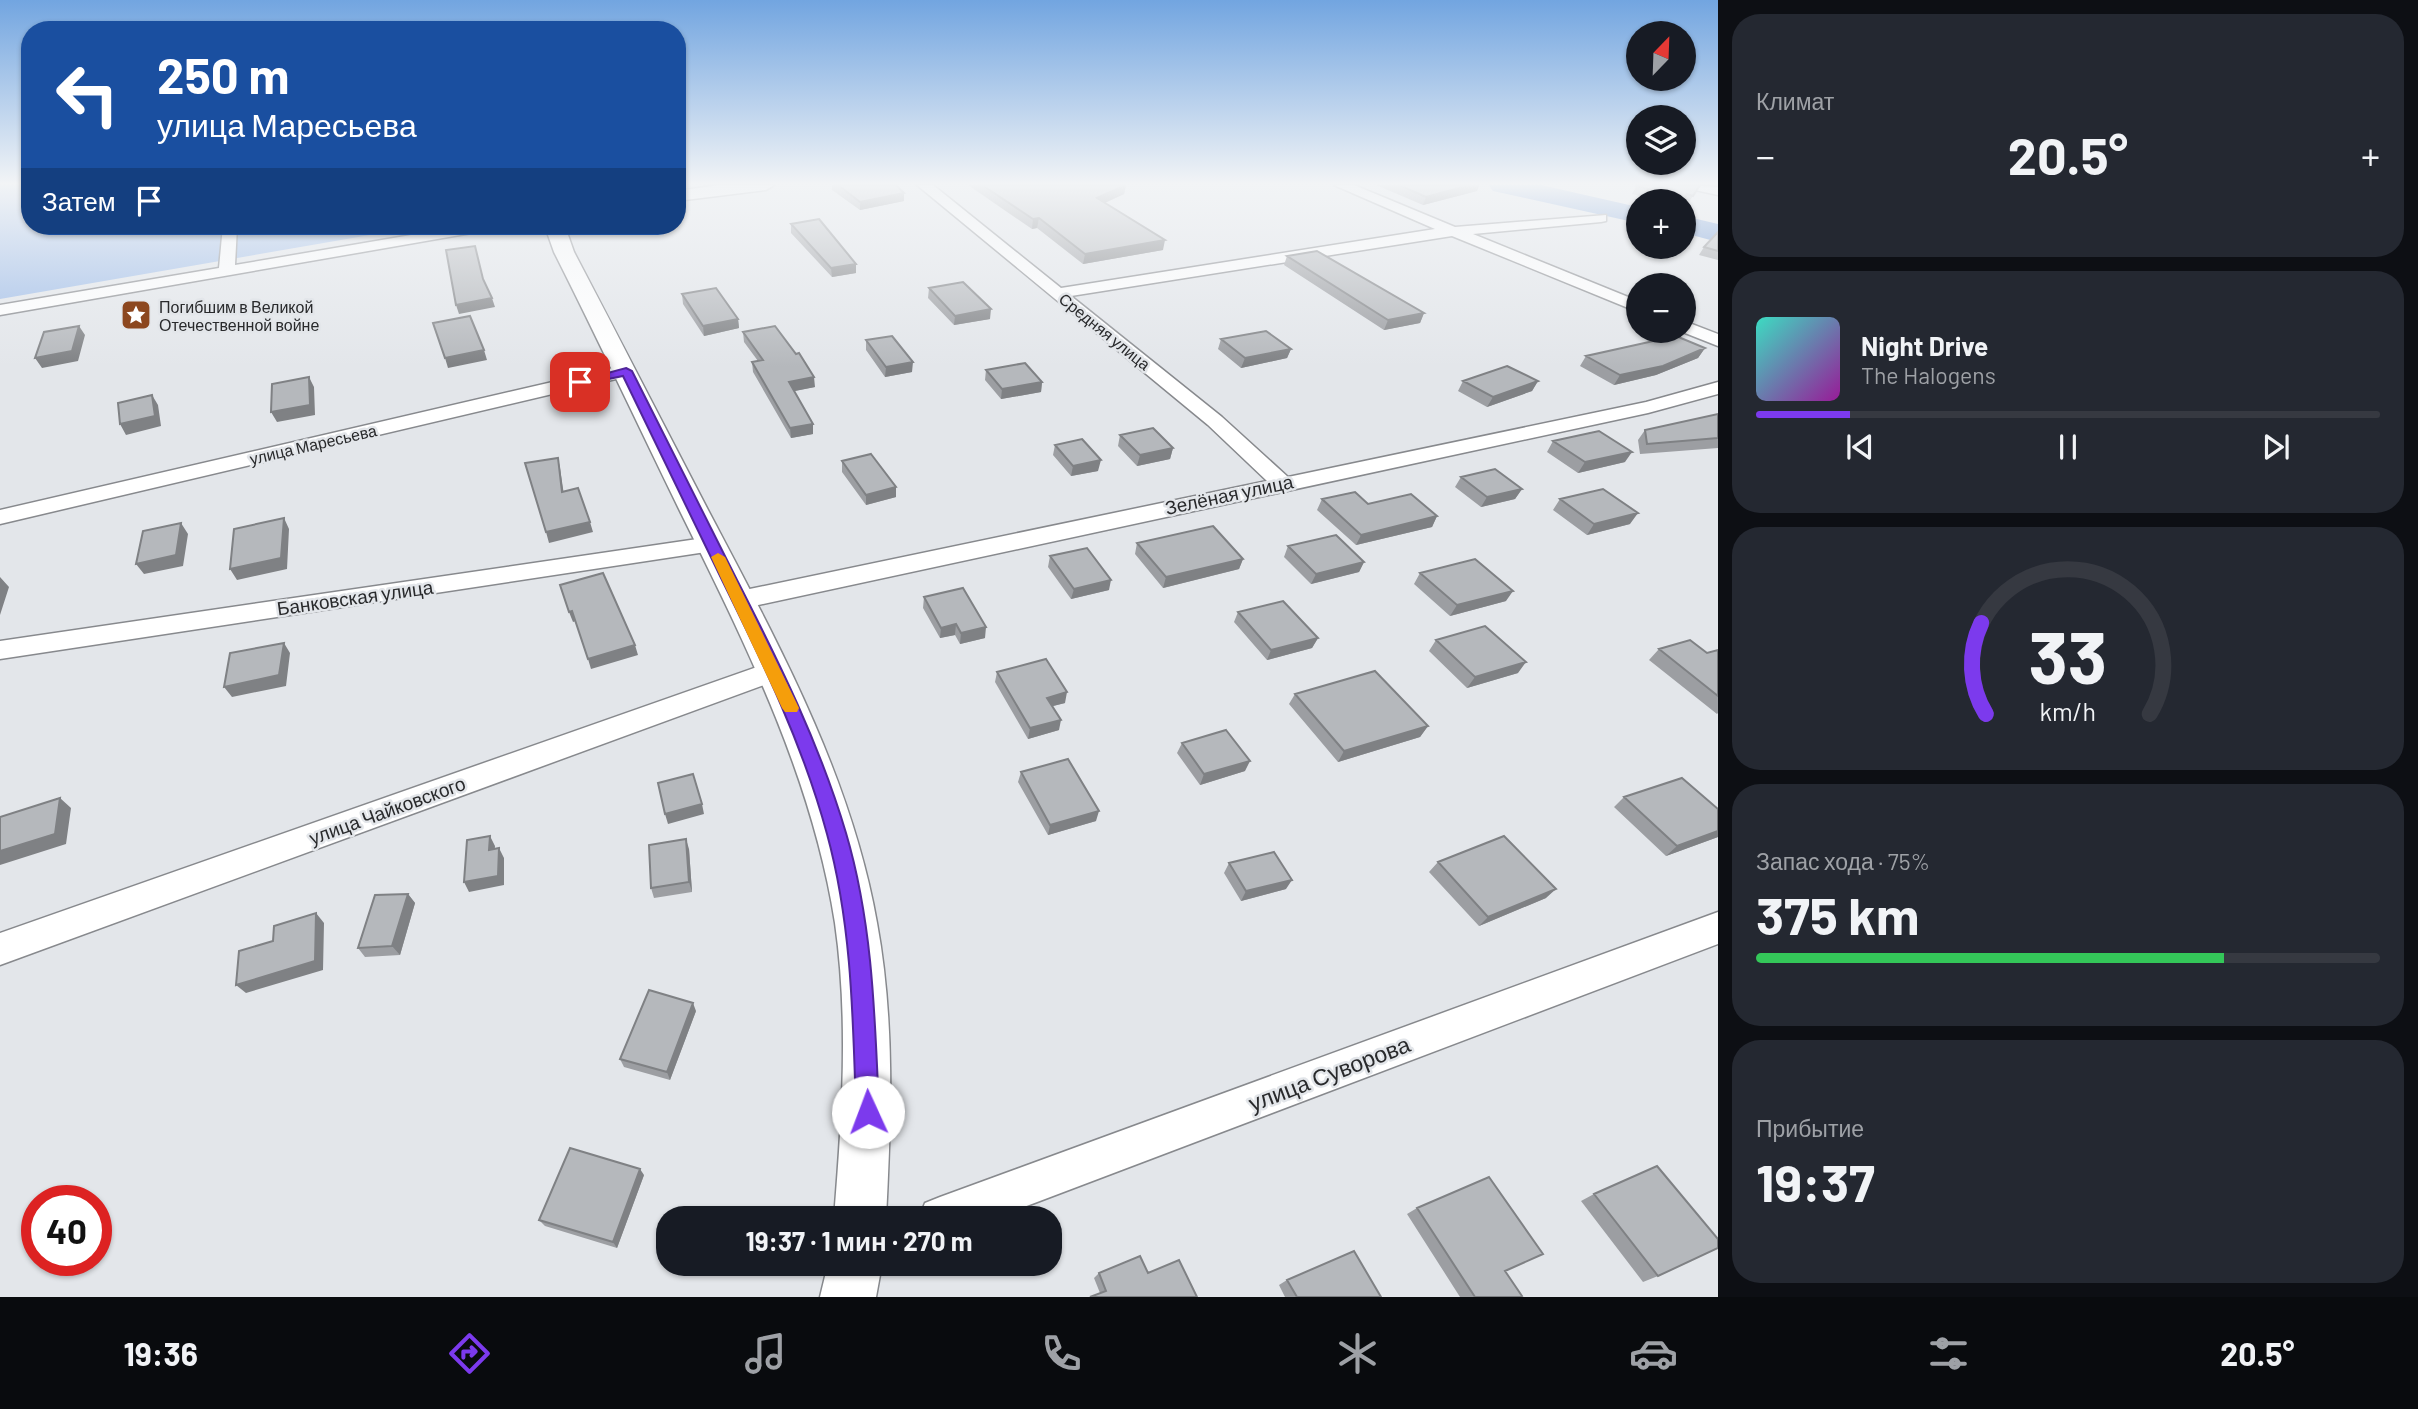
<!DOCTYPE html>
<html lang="ru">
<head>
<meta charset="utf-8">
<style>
	:root { --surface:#171b24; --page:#242831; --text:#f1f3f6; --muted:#9ea1a6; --line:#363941; --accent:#7c3aed }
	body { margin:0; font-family:Barlow,sans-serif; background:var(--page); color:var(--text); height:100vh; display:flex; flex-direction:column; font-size:26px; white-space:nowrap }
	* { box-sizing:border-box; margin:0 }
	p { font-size:23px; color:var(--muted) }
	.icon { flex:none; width:38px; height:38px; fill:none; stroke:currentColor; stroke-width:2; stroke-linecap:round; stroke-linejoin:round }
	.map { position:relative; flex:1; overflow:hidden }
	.details { display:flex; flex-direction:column; gap:14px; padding:14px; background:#0d0f14; width:700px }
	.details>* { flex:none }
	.banner { position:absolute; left:21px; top:21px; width:665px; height:214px; border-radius:28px; box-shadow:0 2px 5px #0004; background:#1a4fa0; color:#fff; overflow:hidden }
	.needle { width:46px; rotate:23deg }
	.controls { position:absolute; left:1626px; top:21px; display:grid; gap:14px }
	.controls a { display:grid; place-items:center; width:70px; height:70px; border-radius:50%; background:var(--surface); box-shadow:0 2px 5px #0004; font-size:35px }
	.speed { position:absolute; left:21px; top:1185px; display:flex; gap:14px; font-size:35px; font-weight:700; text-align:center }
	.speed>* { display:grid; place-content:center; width:91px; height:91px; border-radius:50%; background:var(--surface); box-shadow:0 2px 5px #0004; line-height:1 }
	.speed .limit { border:10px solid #d22; background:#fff; color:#111 }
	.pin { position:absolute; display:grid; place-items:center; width:60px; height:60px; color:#fff; margin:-30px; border-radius:14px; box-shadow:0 4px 10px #0006 }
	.me { position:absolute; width:77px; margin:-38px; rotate:358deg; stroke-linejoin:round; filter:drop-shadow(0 0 5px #0008) }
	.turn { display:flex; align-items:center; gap:24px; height:147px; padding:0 21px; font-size:32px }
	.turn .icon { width:91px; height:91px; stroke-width:2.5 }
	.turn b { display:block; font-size:49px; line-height:60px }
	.then { display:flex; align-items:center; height:66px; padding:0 21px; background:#0003; gap:14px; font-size:26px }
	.big { font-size:52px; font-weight:700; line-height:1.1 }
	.details .card { flex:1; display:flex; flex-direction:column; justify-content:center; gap:10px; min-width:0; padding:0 24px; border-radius:28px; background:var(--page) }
	.details .dial { align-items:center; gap:0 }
	.dial svg { height:182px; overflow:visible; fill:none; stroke:var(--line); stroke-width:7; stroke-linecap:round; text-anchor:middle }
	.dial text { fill:var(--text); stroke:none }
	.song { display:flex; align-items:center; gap:21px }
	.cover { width:84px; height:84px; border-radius:10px; background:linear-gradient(135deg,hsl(170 70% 55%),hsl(300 70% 35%)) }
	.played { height:7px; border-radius:4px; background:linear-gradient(90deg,var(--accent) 15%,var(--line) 15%) }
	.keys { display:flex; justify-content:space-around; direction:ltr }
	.heat { display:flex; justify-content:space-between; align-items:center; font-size:38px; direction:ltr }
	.charge { height:10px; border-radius:5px; background:linear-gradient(90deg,#34c759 75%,var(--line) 0) }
	.trip { position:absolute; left:656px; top:1206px; width:406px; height:70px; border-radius:28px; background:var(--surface); box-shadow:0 2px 5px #0004; font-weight:700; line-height:70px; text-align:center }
	.tab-bar { display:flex; height:112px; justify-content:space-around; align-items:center; background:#090b0e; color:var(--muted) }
	.tab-bar .icon { width:49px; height:49px }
	.tab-bar .current { color:var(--accent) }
	.tab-bar b { font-size:32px; color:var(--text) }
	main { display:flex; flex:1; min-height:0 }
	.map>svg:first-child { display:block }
	.green { fill:#9ebce8 }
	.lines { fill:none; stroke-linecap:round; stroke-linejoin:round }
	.river { fill:#618fd3; fill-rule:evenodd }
	.minor-casing { stroke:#87898d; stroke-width:3 }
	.tertiary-casing { stroke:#87898d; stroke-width:3 }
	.minor { fill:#fff; fill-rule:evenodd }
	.tertiary { fill:#fff; fill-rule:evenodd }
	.wall { fill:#9c9ea2 }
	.shaded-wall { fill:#7f8184 }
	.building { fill:#b5b8bc; stroke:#7f8184; stroke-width:2 }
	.route { fill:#7c3aed; stroke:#51269a; stroke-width:2 }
	.slow { fill:#f59e0b }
	.labels { text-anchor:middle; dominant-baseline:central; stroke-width:5; stroke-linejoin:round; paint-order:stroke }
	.far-poi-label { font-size:16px; fill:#292a2c; stroke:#e3e6ea; text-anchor:start }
	.far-street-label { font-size:16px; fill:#292a2c; stroke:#e3e6ea }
	.street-label { font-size:19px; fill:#292a2c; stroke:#e3e6ea }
	.near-street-label { font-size:23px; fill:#292a2c; stroke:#e3e6ea }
</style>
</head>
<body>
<main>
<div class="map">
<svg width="1718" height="1297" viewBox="0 0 1718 1297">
	<rect width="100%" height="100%" fill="#e3e6ea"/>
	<path class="green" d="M0,185h30v41h392l-422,73z"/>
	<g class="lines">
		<path class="river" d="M1489,185h52l97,22v16l-145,-32z
			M1684,216l34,8v18l-34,-9z"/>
		<g class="minor-casing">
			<path id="minor" d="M917,185h16l128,103 374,-59 -101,-44h20l101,42 151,-12v6l-5,1 -128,12 165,67v11l-186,-76 -381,60 151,121 66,60 358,-75 72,-20v12l-70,19 -908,196 -9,-3 -3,-6 3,-6 9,-3 527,-110 -59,-56z
				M1684,185l34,2v8l-32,-7z
				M223,226h14l-2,39 229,-39h32l-7,4 -489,85v-10l219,-37z
				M1684,321l34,13v12l-38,-15h4z
				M626,365l7,2 2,4 -2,4 -633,149v-14z
				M711,537l8,3 4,5 -4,5 -719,109v-18z
				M774,661l9,3 4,7 -4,7 -783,287v-32z
				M1718,912v32l-723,274h-76l6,-15 15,-6z"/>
		</g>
		<g class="tertiary-casing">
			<path id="tertiary" d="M719,185h55l-8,5 -89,11v-10z
				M550,226h18v9l6,17c45,85 89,172 134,258 69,131 143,265 169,413 18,97 14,197 9,295h-52c8,-98 15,-198 1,-295 -23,-148 -91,-282 -156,-414 -42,-86 -82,-172 -125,-257l-6,-17z
				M828,1264h54l-6,33h-56z"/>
		</g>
		<use href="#minor" class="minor"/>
		<use href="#tertiary" class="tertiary"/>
	</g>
	<path class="wall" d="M832,185h64l8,16 -44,9 -28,-20z
		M968,185h158l-2,9 -19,9 58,47 -80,14 -46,-36 -5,1z
		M1376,185h103l-2,6 -54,14z
		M1637,185l58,8 -7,10 -4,-2h-43l3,-4 -12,-3z
		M791,224l65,40v9l-24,4 -41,-44z
		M1718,232v28l-19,-5 5,-8z
		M1287,256l137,57 -4,10 -36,7 -100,-65z
		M929,288l61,31 -36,6 -26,-27z
		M682,294l56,25 1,9 -35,8 -21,-32z
		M743,332l72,55 -21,4 19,43 -22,4 -38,-66 -1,-10 6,-1 -14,-19z
		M1221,339l70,10 -4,9 -46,10 -23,-19z
		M866,340l46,32 -27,5 -19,-27z
		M1705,348l-7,10 -42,17 -42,10 -34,-19 6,-10z
		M986,370l56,12 -1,10 -40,7 -16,-19z
		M1463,381h75l-6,10 -45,16 -29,-16z
		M1718,414v34l-78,6 -2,-14 7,-10z
		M1120,435l53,13 -3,11 -33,7 -19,-20z
		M1553,441l72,21 -47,11 -31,-21z
		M1055,445l43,26 -27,5 -18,-21z
		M842,461l54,36 -30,8 -24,-33z
		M1461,477l61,12 -7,10 -34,8 -26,-20z
		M1322,499l46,5 69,12 -5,11 -76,18 -39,-35z
		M1560,499l70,25 -43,11 -34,-25z
		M1137,543l106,16 -4,10 -76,19 -28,-34z
		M1288,546l76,16 -5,10 -48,12 -27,-27z
		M1050,556l59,34 -38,9 -23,-32z
		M1420,573l86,28 -56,15 -36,-32z
		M924,597l61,41 -25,6 -5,-9 -15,3 -17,-30z
		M1238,612l80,26 -6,10 -45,12 -33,-38z
		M1436,640l82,33 -51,15 -38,-37z
		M1659,649l48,4 11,-3v63l-1,1 -68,-54z
		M997,672l68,31 -12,3 6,24 -31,9 -33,-57z
		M1295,694l133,32 -8,11 -82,25 -49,-58z
		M1182,743l63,28 -45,14 -23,-32z
		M1021,772l75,49 -48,14 -30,-53z
		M1624,797l94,40 -52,19 -52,-49z
		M689,849l3,43 -38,6 -3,-10z
		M1438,862l108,36 -67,28 -50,-54z
		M1229,863l57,26 -45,12 -17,-28z
		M408,894l7,9 -15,52 -35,2 -7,-9z
		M696,1011l-26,69 -46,-13 -4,-8z
		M644,1175l-27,73 -72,-22 -6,-6z
		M1594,1194l64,82 -15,6 -62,-81z
		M1417,1208l88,63 15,26h-60l-53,-83z
		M1099,1273h49l-48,20 -6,-15z
		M1287,1280l94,17h-96l-6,-12z"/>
	<path class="shaded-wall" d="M1126,185l-2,9 -29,13 2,-9z
		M1470,185h9l-2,6 -54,14 3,-8z
		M904,193v8l-44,9v-8z
		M1039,218l-2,10 -5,1 1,-10z
		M1165,240l-2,10 -80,14 2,-10z
		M856,264v9l-24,4 -1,-9z
		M492,298l3,9 -36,7 -3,-9z
		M991,309l-1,10 -36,6 1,-9z
		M1424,313l-4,10 -36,7 4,-10z
		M738,319l1,9 -35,8 -1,-10z
		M79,326l6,9 -7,26 -36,7 -7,-10z
		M1705,348l-7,10 -42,17 -42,10 6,-10z
		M1291,349l-4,9 -46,10 4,-10z
		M484,350l3,10 -39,8 -3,-10z
		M913,362l-1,10 -27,5 1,-10z
		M309,377l5,10 1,28 -38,7 -6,-10z
		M814,377l1,10 -25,5 -1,-10z
		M1538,381l-6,10 -45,16 6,-10z
		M1042,382l-1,10 -40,7 1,-10z
		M152,395l6,10 3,21 -35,9 -6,-11z
		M813,424v10l-22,4 -1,-10z
		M1173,448l-3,11 -33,7 3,-11z
		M1632,452l-7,10 -47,11 7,-11z
		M558,458l2,10 5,34 -3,-10z
		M1101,460l-3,11 -27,5 2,-10z
		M896,487v10l-30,8v-10z
		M1522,489l-7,10 -34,8 6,-10z
		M1638,513l-8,11 -43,11 7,-11z
		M1437,516l-5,11 -76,18 5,-10z
		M284,518l5,11 -2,40 -50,11 -7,-11z
		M590,522l3,10 -44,11 -3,-11z
		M181,523l7,11 -5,32 -39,8 -8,-10z
		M1243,559l-4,10 -76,19 3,-11z
		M1364,562l-5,10 -48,12 5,-10z
		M0,577l9,10 -9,28z
		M1111,580l-2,10 -38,9 3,-10z
		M1513,591l-7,10 -56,15 7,-11z
		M572,611l4,10 -3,1 -4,-10z
		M956,624l-1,11 -15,3 1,-10z
		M986,627l-1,11 -25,6 1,-11z
		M1318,638l-6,10 -45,12 4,-10z
		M284,643l6,10 -4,33 -54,11 -8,-10z
		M635,645l3,10 -47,14 -3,-10z
		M1526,662l-8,11 -51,15 8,-11z
		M1067,692l-2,11 -20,5 2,-10z
		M1061,720l-2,10 -31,9 2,-11z
		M1428,726l-8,11 -82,25 6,-11z
		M1250,761l-5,10 -45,14 4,-11z
		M60,798l11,10 -5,36 -66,21v-14z
		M702,804l2,10 -36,10 -3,-10z
		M1099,811l-3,10 -48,14 2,-10z
		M1718,831v6l-52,19 11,-10z
		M490,836l5,10 -1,14 -5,-10z
		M686,839l3,10 3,43 -3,-10z
		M499,848l5,10v27l-35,7 -5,-10z
		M1292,880l-6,9 -45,12 5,-10z
		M1556,889l-10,9 -67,28 9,-9z
		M408,894l7,9 -15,52 -8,-9z
		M316,913l8,10 -1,47 -77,23 -10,-8z
		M693,1003l3,8 -26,69 -3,-8z
		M640,1169l4,6 -27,73 -4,-6z"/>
	<path class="building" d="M838,185h58l8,8 -44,9z
		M982,185h144l-29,13 68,42 -80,14 -46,-36 -6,1z
		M1399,185h71l-44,12z
		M1637,185h63l-7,11 -6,-2 -4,7 -38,-7 3,-5 -12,-3z
		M819,219l37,45 -25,4 -40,-44z
		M1718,232v19l-14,-4z
		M475,246l8,33 9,19 -36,7 -10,-55z
		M1317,251l107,62 -36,7 -101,-64z
		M963,282l28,27 -36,7 -26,-28z
		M716,288l22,31 -35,7 -21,-32z
		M470,316l14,34 -39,8 -12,-35z
		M79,326l-7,25 -37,7 9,-26z
		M775,326l21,28 3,-1 15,24 -25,5 24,42 -23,4 -38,-66 11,-2 -20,-28z
		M1266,331l25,18 -46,9 -24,-19z
		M892,336l21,26 -27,5 -20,-27z
		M1676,336l29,12 -42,18 -43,9 -34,-19z
		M1025,363l17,19 -40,7 -16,-19z
		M1507,366l31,15 -45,16 -30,-16z
		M309,377l1,28 -39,7 1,-28z
		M152,395l3,21 -35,8 -2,-21z
		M1718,414v24l-71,6 -2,-14z
		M1153,428l20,20 -33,7 -20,-20z
		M1599,431l33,21 -47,10 -32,-21z
		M1082,439l19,21 -28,6 -18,-21z
		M871,454l25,33 -30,8 -24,-34z
		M558,458l4,34 16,-4 12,34 -44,10 -21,-69z
		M1495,469l27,20 -35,8 -26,-20z
		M1603,489l35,24 -44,11 -34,-25z
		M1355,492l13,12 43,-10 26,22 -76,19 -39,-36z
		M284,518l-3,40 -51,11 4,-40z
		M181,523l-5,32 -40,9 7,-33z
		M1213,526l30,33 -77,18 -29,-34z
		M1336,535l28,27 -48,12 -28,-28z
		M1087,548l24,32 -37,9 -24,-33z
		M1475,559l38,32 -56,14 -37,-32z
		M603,573l32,72 -47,14 -16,-48 -3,1 -9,-27z
		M963,588l23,39 -25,6 -5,-9 -15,4 -17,-31z
		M1283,601l35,37 -47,12 -33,-38z
		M1485,626l41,36 -51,15 -39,-37z
		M1690,640l17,13 11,-3v46l-59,-47z
		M284,643l-5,32 -55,12 6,-34z
		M1046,659l21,33 -20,6 14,22 -31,8 -33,-56z
		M1375,671l53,55 -84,25 -49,-57z
		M1226,730l24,31 -46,13 -22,-31z
		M1068,759l31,52 -49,14 -29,-53z
		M693,774l9,30 -37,10 -7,-31z
		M1682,778l36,31v22l-41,15 -53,-49z
		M60,798l-5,36 -55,17v-34z
		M490,836l-1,14 10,-2 -1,28 -34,6 3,-42z
		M1504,836l52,53 -68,28 -50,-55z
		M686,839l3,43 -38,6 -2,-43z
		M1274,852l18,28 -46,11 -17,-28z
		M408,894l-16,52 -34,2 17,-53z
		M316,913l-1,48 -79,24 3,-34 34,-10 1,-15z
		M649,990l44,13 -26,69 -47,-13z
		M570,1148l70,21 -27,73 -74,-22z
		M1657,1166l61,73v9l-60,28 -64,-82z
		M1489,1177l54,77 -38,17 17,25 -2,1h-45l-58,-89z
		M1354,1251l27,46h-84l-10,-17z
		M1140,1256l8,17 31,-13 18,37h-107l16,-6 -7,-18z"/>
	<linearGradient id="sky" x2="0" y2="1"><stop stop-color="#72a5e0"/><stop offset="0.5" stop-color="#f2f4f6"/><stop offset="1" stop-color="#f2f4f6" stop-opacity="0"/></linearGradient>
	<rect width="1718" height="367" fill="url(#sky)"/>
	<path class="route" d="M626,368l6,3c35,70 70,139 105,209 42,82 83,165 109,253 27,91 29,186 33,279l-3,9 -8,3 -9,-3 -3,-9c-3,-93 -4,-187 -29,-278 -24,-89 -64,-171 -105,-254 -33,-68 -66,-136 -99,-204l-43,9 -6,-3z"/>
	<path class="slow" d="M718,553l7,4 74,151 -2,4h-12l-3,-4 -71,-151z"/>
	<defs>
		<g id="sight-square" transform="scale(1.575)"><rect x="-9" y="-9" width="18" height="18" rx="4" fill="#8c471f" stroke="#e3e6ea"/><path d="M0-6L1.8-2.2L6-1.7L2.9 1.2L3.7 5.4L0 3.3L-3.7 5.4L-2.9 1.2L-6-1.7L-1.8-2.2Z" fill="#fff"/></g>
	</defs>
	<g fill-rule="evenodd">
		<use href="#sight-square" x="136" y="315"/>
	</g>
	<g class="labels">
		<g class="far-poi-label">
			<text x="159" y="306">Погибшим в Великой<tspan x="159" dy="18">Отечественной войне</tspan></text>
		</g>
		<g class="far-street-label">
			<text transform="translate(1105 331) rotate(39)">Средняя улица</text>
			<text transform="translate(313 444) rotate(-13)">улица Маресьева</text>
		</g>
		<g class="street-label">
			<text transform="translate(1229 494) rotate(-12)">Зелёная улица</text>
			<text transform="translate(355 597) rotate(-8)">Банковская улица</text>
			<text transform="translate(387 810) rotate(-20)">улица Чайковского</text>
		</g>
		<g class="near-street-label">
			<text transform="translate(1329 1073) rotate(-21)">улица Суворова</text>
		</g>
	</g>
</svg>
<div class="controls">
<a><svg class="needle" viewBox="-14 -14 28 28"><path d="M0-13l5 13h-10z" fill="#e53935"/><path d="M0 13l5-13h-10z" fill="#9ea1a6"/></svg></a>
<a><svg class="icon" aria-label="layers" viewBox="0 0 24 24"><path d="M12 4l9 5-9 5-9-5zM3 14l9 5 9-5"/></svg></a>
<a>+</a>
<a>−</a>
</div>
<div class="speed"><div class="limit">40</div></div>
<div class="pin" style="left:580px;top:382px;background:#d93025"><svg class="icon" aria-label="arrive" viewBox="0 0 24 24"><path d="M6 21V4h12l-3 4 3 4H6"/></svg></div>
<svg class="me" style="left:868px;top:1112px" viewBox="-20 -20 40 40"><circle r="19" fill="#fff"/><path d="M0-13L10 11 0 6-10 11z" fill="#7c3aed"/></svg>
<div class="trip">19:37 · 1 мин · 270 m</div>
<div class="banner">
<div class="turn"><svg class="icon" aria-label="left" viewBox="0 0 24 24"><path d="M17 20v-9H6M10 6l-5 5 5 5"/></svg><div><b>250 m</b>улица Маресьева</div></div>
<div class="then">Затем<svg class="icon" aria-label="arrive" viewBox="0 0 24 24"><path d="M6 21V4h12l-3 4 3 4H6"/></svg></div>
</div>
</div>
<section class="details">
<div class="card"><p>Климат</p>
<div class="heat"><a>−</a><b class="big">20.5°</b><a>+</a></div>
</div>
<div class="card">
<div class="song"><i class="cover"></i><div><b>Night Drive</b><p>The Halogens</p></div></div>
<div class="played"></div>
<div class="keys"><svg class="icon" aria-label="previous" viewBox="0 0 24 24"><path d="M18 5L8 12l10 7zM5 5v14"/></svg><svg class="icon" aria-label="pause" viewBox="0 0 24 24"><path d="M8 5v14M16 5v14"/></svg><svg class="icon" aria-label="next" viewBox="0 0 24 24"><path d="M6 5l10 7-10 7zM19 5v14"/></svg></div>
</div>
<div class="card dial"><svg viewBox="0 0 100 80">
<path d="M14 69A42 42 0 1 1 86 69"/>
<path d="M14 69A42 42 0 0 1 12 29" stroke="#7c3aed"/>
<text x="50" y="56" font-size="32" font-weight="700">33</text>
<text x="50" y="72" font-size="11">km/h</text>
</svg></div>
<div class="card"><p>Запас хода · 75%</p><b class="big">375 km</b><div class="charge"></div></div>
<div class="card"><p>Прибытие</p><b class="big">19:37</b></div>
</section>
</main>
<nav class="tab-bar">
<b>19:36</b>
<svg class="icon current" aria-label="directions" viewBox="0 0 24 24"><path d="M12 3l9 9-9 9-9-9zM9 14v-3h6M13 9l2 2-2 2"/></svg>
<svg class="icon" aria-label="music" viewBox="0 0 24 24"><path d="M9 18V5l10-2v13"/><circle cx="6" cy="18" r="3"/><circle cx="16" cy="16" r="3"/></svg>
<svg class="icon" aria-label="phone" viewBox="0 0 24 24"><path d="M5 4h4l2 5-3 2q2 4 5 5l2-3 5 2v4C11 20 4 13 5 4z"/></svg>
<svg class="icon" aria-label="climate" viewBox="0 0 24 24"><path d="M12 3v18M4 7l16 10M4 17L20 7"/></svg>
<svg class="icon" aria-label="car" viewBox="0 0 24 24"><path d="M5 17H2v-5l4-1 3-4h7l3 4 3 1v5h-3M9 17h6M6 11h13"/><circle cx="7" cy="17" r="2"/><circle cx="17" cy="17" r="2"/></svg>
<svg class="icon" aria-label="filters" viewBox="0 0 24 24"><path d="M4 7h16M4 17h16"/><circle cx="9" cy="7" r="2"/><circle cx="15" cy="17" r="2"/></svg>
<b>20.5°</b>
</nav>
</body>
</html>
